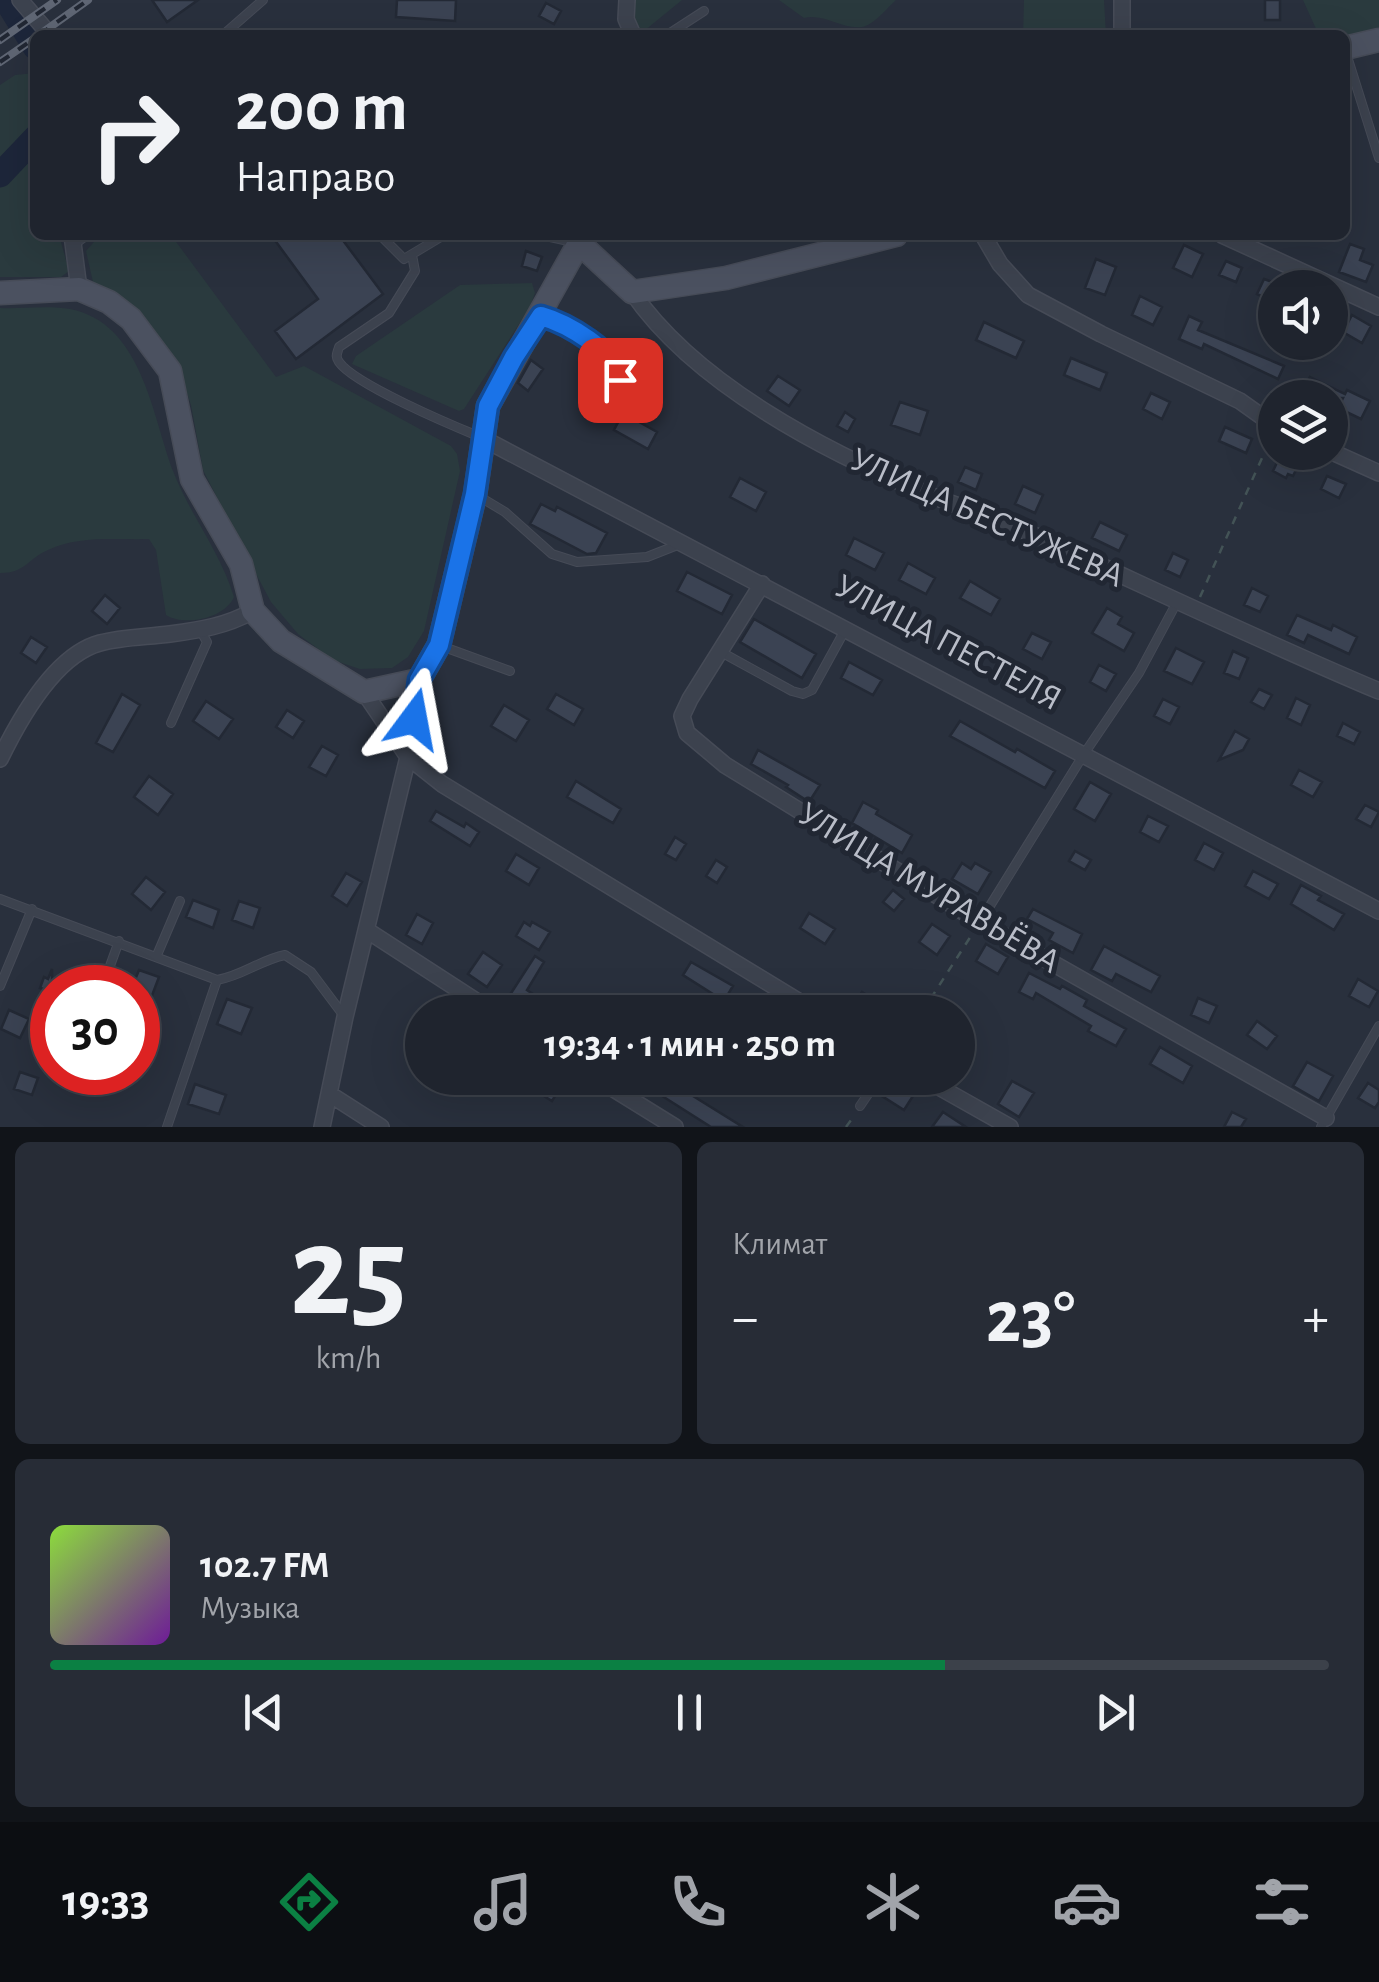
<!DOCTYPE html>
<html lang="ru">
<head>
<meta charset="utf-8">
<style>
	:root { --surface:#1f242e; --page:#272c36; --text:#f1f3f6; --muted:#a1a4aa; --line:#3c414a; --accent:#0b8043 }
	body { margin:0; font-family:"Alegreya Sans",sans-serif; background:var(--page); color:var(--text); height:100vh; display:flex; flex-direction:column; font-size:38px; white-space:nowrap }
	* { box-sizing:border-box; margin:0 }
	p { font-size:32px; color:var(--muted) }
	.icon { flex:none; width:55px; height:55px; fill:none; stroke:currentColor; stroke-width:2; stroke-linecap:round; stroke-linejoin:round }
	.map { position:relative; height:1127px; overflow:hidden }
	.panel { display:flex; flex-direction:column; gap:15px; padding:15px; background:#111419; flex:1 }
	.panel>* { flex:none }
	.hud { position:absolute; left:30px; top:30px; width:1320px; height:210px; border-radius:15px; box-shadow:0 10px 40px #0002,0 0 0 2px var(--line); background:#1f242e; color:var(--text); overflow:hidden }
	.tools { position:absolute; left:1258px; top:270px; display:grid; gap:20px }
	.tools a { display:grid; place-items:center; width:90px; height:90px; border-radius:50%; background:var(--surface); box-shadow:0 10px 40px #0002,0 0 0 2px var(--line); font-size:50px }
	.speed { position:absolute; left:30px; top:965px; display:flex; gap:20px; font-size:50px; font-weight:700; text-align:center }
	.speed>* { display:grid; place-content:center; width:130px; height:130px; border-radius:50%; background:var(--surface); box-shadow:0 10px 40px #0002,0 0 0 2px var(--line); line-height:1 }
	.speed .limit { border:15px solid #d22; background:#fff; color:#111 }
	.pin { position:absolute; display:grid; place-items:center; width:85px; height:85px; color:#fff; margin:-42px; border-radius:20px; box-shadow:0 5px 15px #0006 }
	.me { position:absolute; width:110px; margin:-55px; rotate:13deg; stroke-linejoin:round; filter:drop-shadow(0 0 8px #0008) }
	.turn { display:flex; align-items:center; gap:35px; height:210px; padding:0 40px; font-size:45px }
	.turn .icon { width:130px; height:130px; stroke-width:2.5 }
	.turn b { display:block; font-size:70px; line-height:85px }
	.big { font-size:75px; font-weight:600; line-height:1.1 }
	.panel .widget { flex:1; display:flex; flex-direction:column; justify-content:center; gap:15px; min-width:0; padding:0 35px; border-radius:15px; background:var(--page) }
	.panel .dial { align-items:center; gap:0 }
	.dial b { font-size:130px; line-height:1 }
	.song { display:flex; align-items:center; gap:30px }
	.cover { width:120px; height:120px; border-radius:15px; background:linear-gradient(135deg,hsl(90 70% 55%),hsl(280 70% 35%)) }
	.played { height:10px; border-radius:5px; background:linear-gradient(90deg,var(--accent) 70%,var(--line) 70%) }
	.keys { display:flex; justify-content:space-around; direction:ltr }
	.heat { display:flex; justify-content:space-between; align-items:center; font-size:55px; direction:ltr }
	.panel .tiles { flex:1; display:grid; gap:15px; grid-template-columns:1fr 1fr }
	.widget:last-child { grid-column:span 2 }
	.trip { position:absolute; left:405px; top:995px; width:570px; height:100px; border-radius:50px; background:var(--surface); box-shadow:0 10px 40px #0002,0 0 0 2px var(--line); font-weight:600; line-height:100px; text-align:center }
	.tabs { display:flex; height:160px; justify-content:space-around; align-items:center; background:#0c0e12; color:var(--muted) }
	.tabs .icon { width:70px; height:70px }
	.tabs .active { color:var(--accent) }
	.tabs b { font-size:45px; color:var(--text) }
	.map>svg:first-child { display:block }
	.green { fill:#2a3a3e }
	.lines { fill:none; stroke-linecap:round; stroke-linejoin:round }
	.river { stroke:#1d263a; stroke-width:25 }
	.building { fill:#3b4353; stroke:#232935; stroke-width:2.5 }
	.lane-casing { stroke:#464b57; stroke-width:10 }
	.street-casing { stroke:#464b57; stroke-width:18 }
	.secondary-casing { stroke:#464b57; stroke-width:25 }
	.path { stroke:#435356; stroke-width:2.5; stroke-dasharray:8 8; stroke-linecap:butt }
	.lane { stroke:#3c424e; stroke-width:8 }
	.street { stroke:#3c424e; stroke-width:15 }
	.secondary { stroke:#4b5160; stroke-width:22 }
	.rail-casing { stroke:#5f6674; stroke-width:8 }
	.rail { stroke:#212733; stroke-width:4; stroke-dasharray:11; stroke-linecap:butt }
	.route-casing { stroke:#114b97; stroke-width:25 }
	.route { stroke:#1a73e8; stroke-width:18 }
	.labels { text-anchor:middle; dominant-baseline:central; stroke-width:10; stroke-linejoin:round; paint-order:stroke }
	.street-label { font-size:35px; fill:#b9bdc8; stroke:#212733 }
</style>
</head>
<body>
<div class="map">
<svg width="1379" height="1127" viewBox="0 0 1379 1127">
	<rect width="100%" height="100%" fill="#29303d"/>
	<path class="green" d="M626,0h56l-38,31h-11z
		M779,0h117c-9,8 -22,25 -34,27 -19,3 -38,-14 -58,-9z
		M1024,0h80l2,35h-83z
		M1303,0h76v27c-21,6 -41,13 -62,4z
		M35,73v162h24l10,36 -8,6h-61v-192l15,-10z
		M100,235h71l105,142 28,-11 147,80 6,8 3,17 -36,160 -16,26 -16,11 -32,1 -27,-9 -35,-26 -27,-32 -16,-30 -52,-102 -12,-65 -12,-36 -63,-75 -23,-12 -7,-31z
		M532,283l3,10 -5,14 -66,102 -5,2 -107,-47 4,-8 104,-71z
		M0,308c22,1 48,-3 70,1 72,14 82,106 103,162 17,44 47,80 61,126 -9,21 -49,30 -68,18l-10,-65 -7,-11c-34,1 -70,-4 -101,11 -21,9 -22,23 -48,23z"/>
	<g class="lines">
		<path class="river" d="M6,0l29,47
			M0,175l35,-37"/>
	</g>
	<path class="building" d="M152,0h46l-31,22z
		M397,0h59l-1,21 -59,-4z
		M1265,0h15v20h-15z
		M546,3l15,8 -7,13 -15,-8z
		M271,235h68l44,59 -87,65 -21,-28 43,-32z
		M1350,244l14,5 -4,11 13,5 -7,17 -27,-10z
		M1184,245l19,9 -11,23 -19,-9z
		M526,251l16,6 -5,14 -15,-5z
		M1096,259l20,8 -11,28 -20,-7z
		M1226,261l16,7 -6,14 -17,-7z
		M1264,279l11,4v19l-18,-8z
		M1140,296l22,11 -9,18 -21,-10z
		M1352,315l19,11 -9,17 -19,-11z
		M1189,316l13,6 -4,8 86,36 -6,13 -74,-35 -2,5 -23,-10z
		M984,322l40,19 -8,17 -40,-18z
		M1071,358l36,15 -7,17 -36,-15z
		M531,360l12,9 -15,22 -10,-8z
		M778,376l22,14 -11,16 -22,-15z
		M1310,377l35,17 2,-4 23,11 -9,18 -23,-11 5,-10h-23l-17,-9z
		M1151,393l19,9 -8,17 -19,-10z
		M900,402l28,9 -8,24 -29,-10z
		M845,412l10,7 -7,13 -11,-6z
		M623,413l34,19 -9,17 -34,-19z
		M1225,427l27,12 -6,14 -27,-12z
		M1282,452l18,10 -7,14 -5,-2 -2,4 -13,-7z
		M965,467l17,7 -6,16 -18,-8z
		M1327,476l19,8 -7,14 -18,-9z
		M740,478l26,14 -10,19 -26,-14z
		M1023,486l20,9 -8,18 -20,-9z
		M541,504l14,7 2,-4 50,26 -11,20 -9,1 -57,-30z
		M1100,522l27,13 -8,16 -27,-13z
		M854,538l30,15 -9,17 -29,-15z
		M1173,553l15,7 -8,17 -15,-7z
		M908,563l27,15 -9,16 -27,-14z
		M687,572l45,23 -10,19 -45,-23z
		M970,581l30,18 -9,16 -31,-17z
		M1252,588l16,8 -8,16 -16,-7z
		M883,592l15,9 -10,18 -15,-9z
		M105,595l15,13 -13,16 -15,-13z
		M1107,608l15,9 -4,7 16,9 -10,18 -32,-18z
		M1297,615l34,15 2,-5 24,12 -8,17 -41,-19 -4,8 -17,-8z
		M754,619l62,35 -14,24 -62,-36z
		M1032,633l19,9 -9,17 -19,-10z
		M31,637l16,10 -11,16 -15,-10z
		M1176,648l28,14 -12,22 -28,-13z
		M1233,651l15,7 -9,21 -15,-6z
		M849,662l33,18 -9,15 -32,-17z
		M1099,665l17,9 -10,17 -16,-9z
		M1259,689l13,6 -8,14 -13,-7z
		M122,694l18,11 -27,47 -17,-9z
		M556,694l27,15 -9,16 -27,-16z
		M1296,698l14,7 -9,20 -14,-7z
		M1163,699l16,8 -9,17 -16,-8z
		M206,701l27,18 -14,20 -26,-18z
		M504,705l25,15 -13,21 -25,-15z
		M287,710l17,11 -11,17 -17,-11z
		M960,721l55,31 2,-3 38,22 -10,17 -95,-52z
		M1343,723l17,9 -6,12 -17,-8z
		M1235,731l14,8 -6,11 -24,10z
		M322,746l16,9 -12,21 -17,-9z
		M758,750l62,35 -11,17 -23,-15 2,-2 -37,-21z
		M1299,770l23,12 -9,15 -22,-12z
		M149,776l24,18 -15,21 -24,-18z
		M576,781l45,28 -8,14 -46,-26z
		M1090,782l21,12 -16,27 -21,-12z
		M863,802l15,8 -2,4 36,21 -10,18 -50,-30z
		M1365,805l14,7 -8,15 -15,-8z
		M436,811l28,16 2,-4 13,9 -9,14 -40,-25z
		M1148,816l20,10 -9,16 -19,-10z
		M675,837l11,7 -10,16 -11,-6z
		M1204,843l19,10 -9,17 -19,-10z
		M1075,851l16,9 -6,10 -16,-9z
		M516,854l23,14 -10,17 -23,-14z
		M716,860l11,7 -10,16 -11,-7z
		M962,863l9,6 4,-6 16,9 -13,22 -26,-15z
		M1253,871l25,13 -9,15 -24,-13z
		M346,873l16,9 -15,24 -15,-10z
		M146,877l19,15 -14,18 -19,-16z
		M1301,885l20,11 -3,4 26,14 -10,16 -43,-26z
		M893,890l11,9 -10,12 -11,-9z
		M193,900l26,10 -6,18 -27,-11z
		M239,901l21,7 -7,20 -21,-8z
		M1033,909l49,25 -9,19 -24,-13 4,-7 -26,-14z
		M809,913l26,16 -10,15 -25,-16z
		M417,914l16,9 -11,21 -16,-9z
		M524,922l6,4 2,-4 18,10 -11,18 -23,-14z
		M932,924l18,12 -13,19 -18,-13z
		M986,944l22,13 -10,17 -22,-13z
		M1104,946l56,30 -9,16 -35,-18 -4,7 -21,-11z
		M483,952l19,13 -15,22 -19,-13z
		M535,956l9,6 -17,28 18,12 -7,10h-13l-19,-11z
		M691,962l42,24 -9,15 -41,-26z
		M52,969v53l-4,9 -19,-8 15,-34 -4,-1 4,-11 4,2z
		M139,970l20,7 -20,53 -1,-42 -6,-1z
		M1029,973l31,16 2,-3 25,14 -3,6 42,23 -10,17 -28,-15 3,-5 -55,-33 -3,6 -14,-7z
		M1358,979l20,12 -9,16 -20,-11z
		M862,992l21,13 -5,7h-29z
		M1198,998l19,8 -8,17 -18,-8z
		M227,999l25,9 -11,26 -24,-10z
		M756,999l21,13h-30z
		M9,1010l20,9 -9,19 -19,-9z
		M1257,1021l20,15 -10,13 -20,-14z
		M1160,1047l32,19 -9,17 -33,-19z
		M1307,1062l26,14 -14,25 -26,-15z
		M20,1072l18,6 -6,17 -18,-6z
		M550,1078l12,7 -10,16 -13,-8z
		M654,1078h10l79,49h-32l-63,-40z
		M1012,1081l22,12 -15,24 -21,-13z
		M891,1082l22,14 -9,14 -22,-14z
		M1368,1083l11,7v12l-4,6 -17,-10z
		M195,1084l31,11 -7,19 -31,-10z
		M943,1112l23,15h-34z
		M1232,1112l14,7 -5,8h-17z"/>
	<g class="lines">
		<g class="lane-casing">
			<path id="lane" d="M223,35l40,-35
				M667,35l37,-24
				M1346,53l33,105
				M380,235l24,24 40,-24
				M541,235l32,7
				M75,244l12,-9
				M412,255l3,16 -26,42 -50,34c-2,7 -4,9 0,15 15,22 112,63 139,74
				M541,316l38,15 36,36 5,6 -2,23
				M480,497l25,15 47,42 25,8 70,-5 33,-13
				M444,647l66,24
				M721,652l71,39 11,3 9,-4 33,-60
				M171,723l36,-81 -7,-12
				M0,899l217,81
				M980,922l104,-168 55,-81 38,-71
				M157,955l23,-54
				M0,986l32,-77
				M102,988l17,-47
				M860,1106l19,-28
				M167,1127l50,-147c25,-4 43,-20 68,-25l26,17 33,44
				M1321,1127l58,-101"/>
		</g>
		<g class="street-casing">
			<path id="street" d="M20,0l30,35
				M627,0l-1,19 7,16
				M1122,0v35
				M72,235l7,54
				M983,235l17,29 28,31 73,39 139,67 35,25
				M1222,235l157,72
				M632,292c63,92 194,160 296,202 32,14 67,23 99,38 117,53 233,109 352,159
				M484,439l895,472
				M1330,451l49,22
				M762,584l-72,115 -8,17 5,17 38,32 255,157 346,196
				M364,692l44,65 34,27 374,228
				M0,759c19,-39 55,-104 100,-116 22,-6 47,-6 70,-9 30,-4 56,-8 83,-23
				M368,931l125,81
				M596,1078l79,49
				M923,1078l87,49
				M331,1095l50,32
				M322,1127l23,-110 63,-260 11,-77"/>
		</g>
		<g class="secondary-casing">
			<path id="secondary" d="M1345,48l34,-8
				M0,293l79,-4 30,13 22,17 39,52 22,108 49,85 12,47 28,30 83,51 55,-12 20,-35 36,-150 13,-89 91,-163 53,49 94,-14 170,-43"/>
		</g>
		<path class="path" d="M1200,597l70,-157
			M922,1012l49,-76
			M846,1127l8,-11"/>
		<use href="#lane" class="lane"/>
		<use href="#street" class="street"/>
		<use href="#secondary" class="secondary"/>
		<g class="rail-casing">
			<path id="rail" d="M39,35l49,-35
				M0,40l57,-40
				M0,62l35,-24"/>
		</g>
		<use href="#rail" class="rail"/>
	</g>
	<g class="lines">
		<g class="route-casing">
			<path id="route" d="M414,719l5,-39 20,-35 36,-151 13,-88 26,-49 27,-41c25,7 77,36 79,64"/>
		</g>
		<use href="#route" class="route"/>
	</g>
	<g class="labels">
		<g class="street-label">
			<text transform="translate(987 518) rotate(24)">УЛИЦА БЕСТУЖЕВА</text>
			<text transform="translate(948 643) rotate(28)">УЛИЦА ПЕСТЕЛЯ</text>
			<text transform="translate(929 888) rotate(31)">УЛИЦА МУРАВЬЁВА</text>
		</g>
	</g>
</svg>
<div class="tools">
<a><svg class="icon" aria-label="sound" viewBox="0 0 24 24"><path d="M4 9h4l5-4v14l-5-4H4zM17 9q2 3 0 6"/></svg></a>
<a><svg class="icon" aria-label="layers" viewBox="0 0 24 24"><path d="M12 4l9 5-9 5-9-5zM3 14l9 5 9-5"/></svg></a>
</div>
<div class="speed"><div class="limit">30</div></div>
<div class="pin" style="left:620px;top:380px;background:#d93025"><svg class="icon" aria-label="arrive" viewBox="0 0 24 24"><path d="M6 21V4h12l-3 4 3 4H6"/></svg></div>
<svg class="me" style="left:414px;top:719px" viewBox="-20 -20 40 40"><path d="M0-17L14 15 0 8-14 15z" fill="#1a73e8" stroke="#fff" stroke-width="4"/></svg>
<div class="trip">19:34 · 1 мин · 250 m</div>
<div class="hud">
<div class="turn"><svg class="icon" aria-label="right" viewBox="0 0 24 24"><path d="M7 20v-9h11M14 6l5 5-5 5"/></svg><div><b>200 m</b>Направо</div></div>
</div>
</div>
<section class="panel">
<div class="tiles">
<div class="widget dial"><b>25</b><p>km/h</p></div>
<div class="widget"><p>Климат</p>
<div class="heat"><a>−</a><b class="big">23°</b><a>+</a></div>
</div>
<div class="widget">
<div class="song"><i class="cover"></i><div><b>102.7 FM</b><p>Музыка</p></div></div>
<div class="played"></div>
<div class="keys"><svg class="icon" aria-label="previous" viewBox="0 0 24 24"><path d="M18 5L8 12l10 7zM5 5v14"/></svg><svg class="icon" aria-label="pause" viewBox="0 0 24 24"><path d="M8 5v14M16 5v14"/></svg><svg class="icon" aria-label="next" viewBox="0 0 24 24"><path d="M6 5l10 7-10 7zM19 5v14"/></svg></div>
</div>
</div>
</section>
<nav class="tabs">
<b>19:33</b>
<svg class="icon active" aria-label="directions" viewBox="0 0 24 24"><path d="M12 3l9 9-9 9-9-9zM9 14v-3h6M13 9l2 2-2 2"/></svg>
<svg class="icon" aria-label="music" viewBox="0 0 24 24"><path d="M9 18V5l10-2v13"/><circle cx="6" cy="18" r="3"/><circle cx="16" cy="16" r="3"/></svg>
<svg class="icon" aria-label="phone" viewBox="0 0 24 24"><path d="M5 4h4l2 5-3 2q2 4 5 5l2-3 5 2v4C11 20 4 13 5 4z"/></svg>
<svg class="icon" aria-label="climate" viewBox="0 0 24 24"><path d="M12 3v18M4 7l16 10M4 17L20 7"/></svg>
<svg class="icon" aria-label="car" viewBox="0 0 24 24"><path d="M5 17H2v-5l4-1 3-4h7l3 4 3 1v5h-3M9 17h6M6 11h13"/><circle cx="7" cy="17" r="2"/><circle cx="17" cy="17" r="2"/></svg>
<svg class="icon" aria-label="filters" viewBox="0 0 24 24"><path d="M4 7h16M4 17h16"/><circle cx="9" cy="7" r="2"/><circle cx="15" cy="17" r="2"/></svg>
</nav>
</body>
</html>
